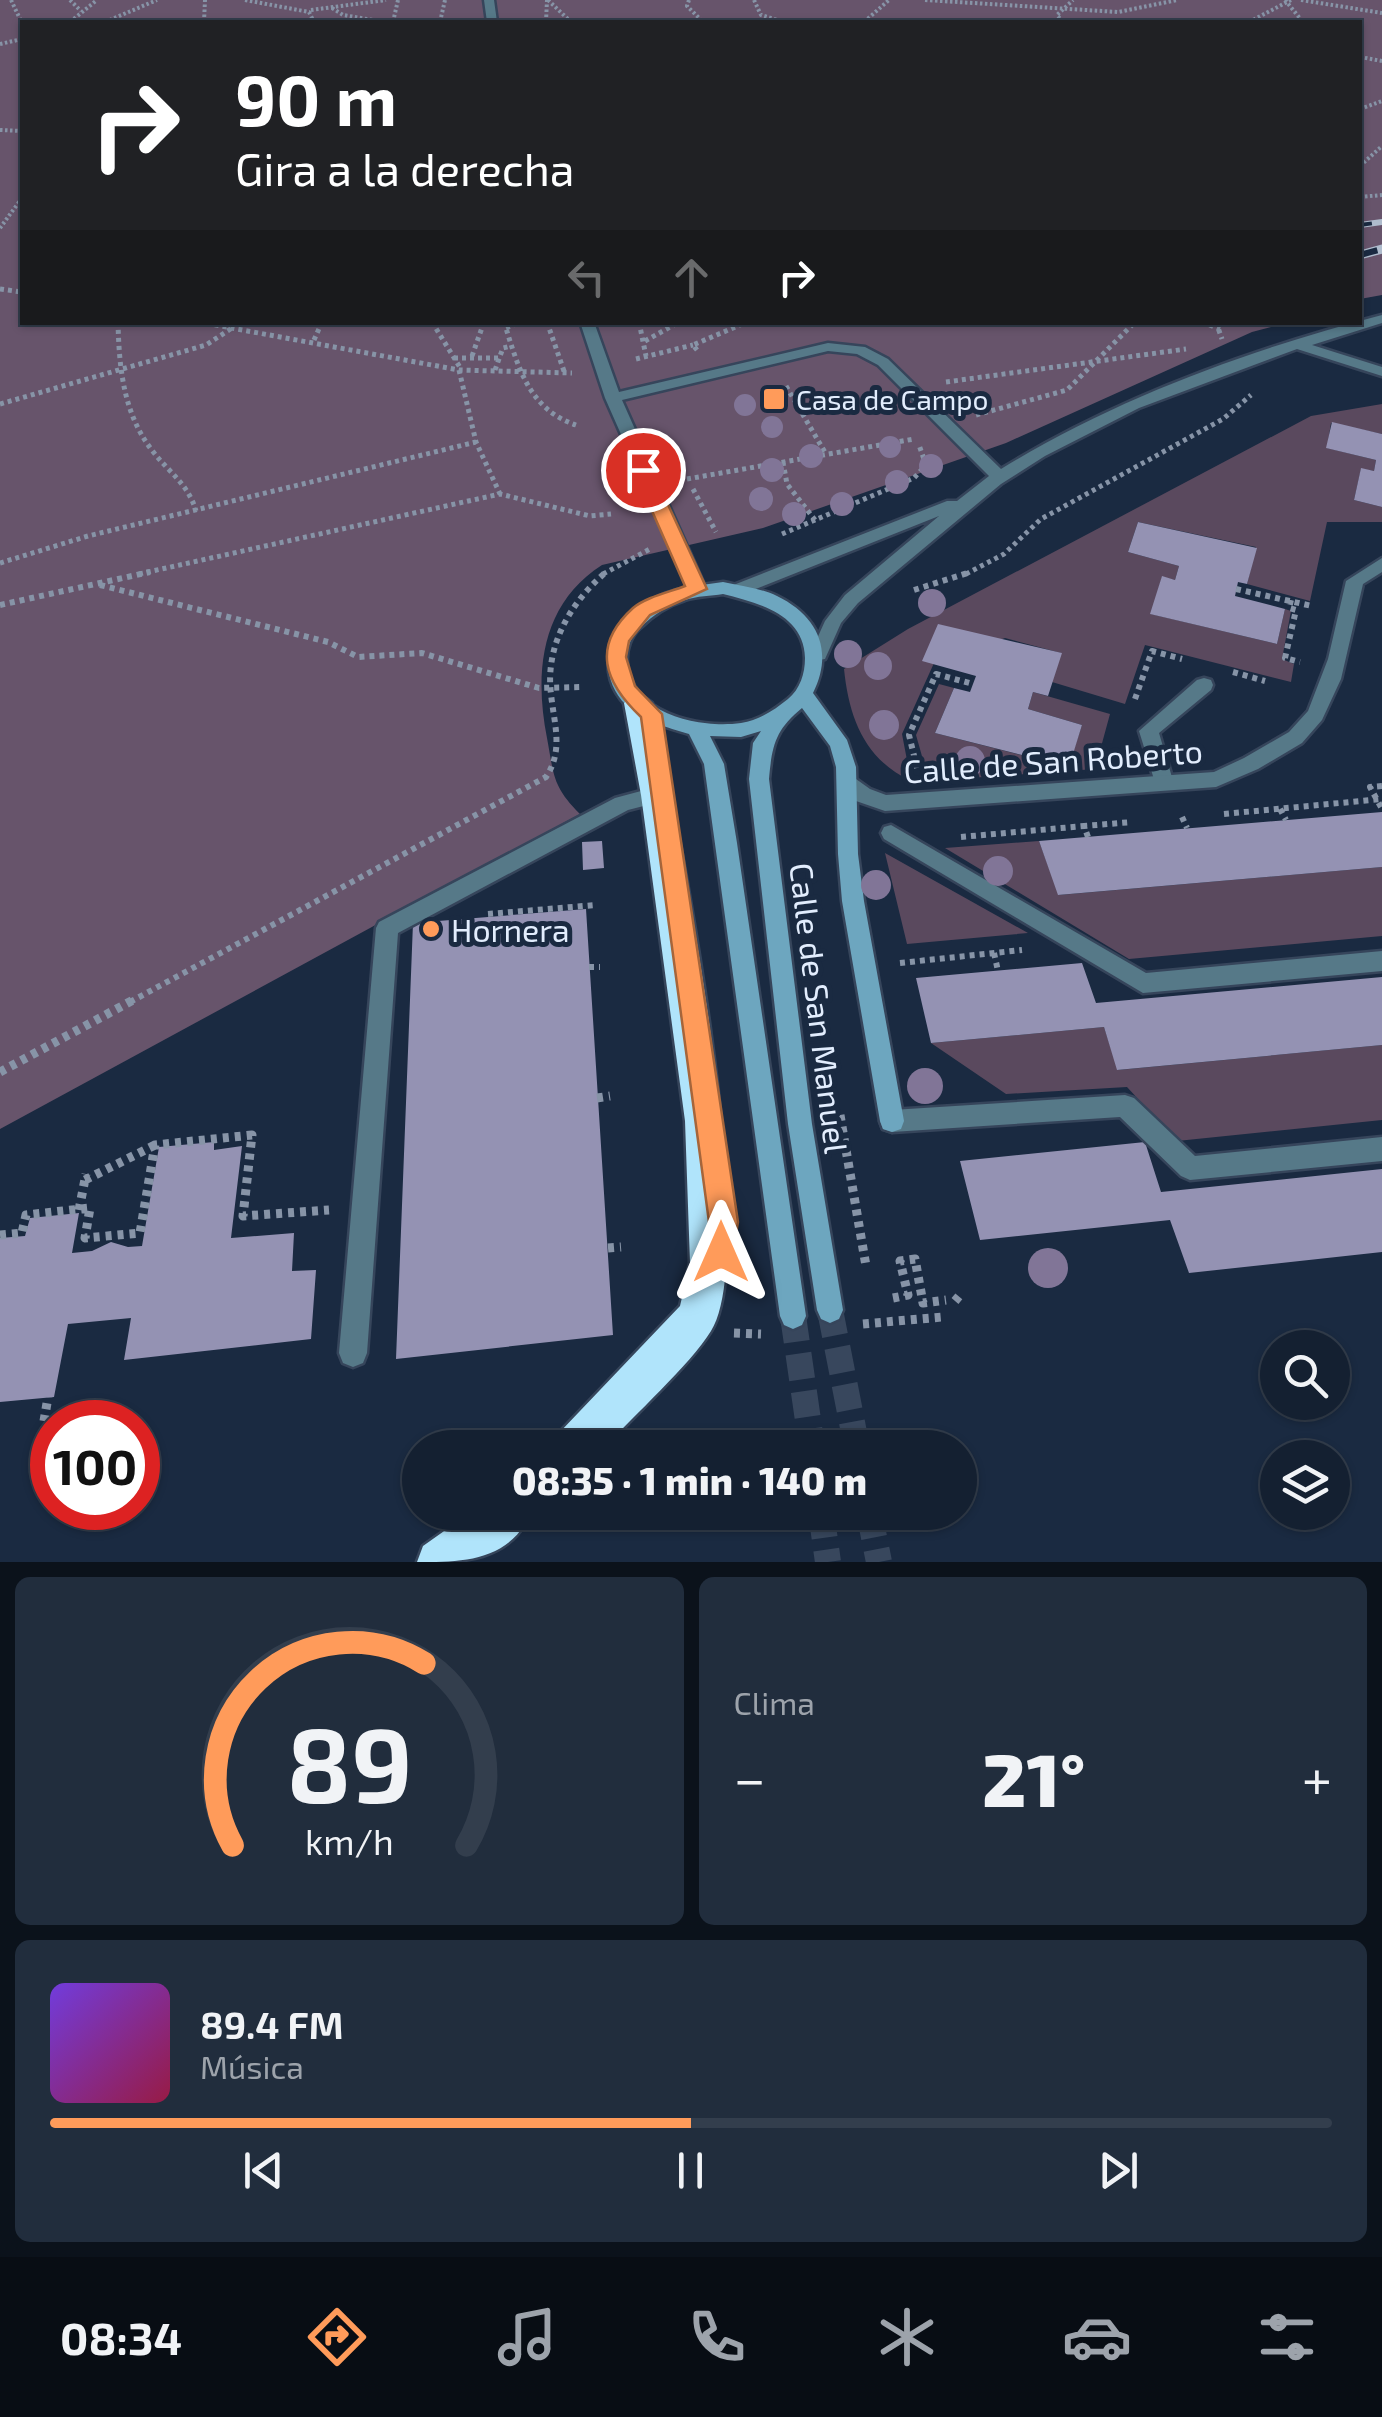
<!DOCTYPE html>
<html lang="es">
<head>
<meta charset="utf-8">
<style>
	:root { --surface:#142031; --page:#212d3d; --text:#f1f3f6; --muted:#9da3ab; --line:#333e4d; --accent:#ff9b5a }
	body { margin:0; font-family:"Exo 2",sans-serif; background:var(--page); color:var(--text); height:100vh; display:flex; flex-direction:column; font-size:38px; white-space:nowrap }
	* { box-sizing:border-box; margin:0 }
	p { font-size:32px; color:var(--muted) }
	.icon { flex:none; width:55px; height:55px; fill:none; stroke:currentColor; stroke-width:2; stroke-linecap:round; stroke-linejoin:round }
	.map { position:relative; height:1562px; overflow:hidden }
	.panel { display:flex; flex-direction:column; gap:15px; padding:15px; background:#0b121b; flex:1 }
	.panel>* { flex:none }
	.banner { position:absolute; left:20px; top:20px; width:1342px; height:305px; border-radius:0px; box-shadow:0 2px 8px #0004,0 0 0 2px var(--line); background:#202124; color:#fff; overflow:hidden }
	.fabs { position:absolute; left:1260px; top:1330px; display:grid; gap:20px }
	.fabs a { display:grid; place-items:center; width:90px; height:90px; border-radius:50%; background:var(--surface); box-shadow:0 2px 8px #0004,0 0 0 2px var(--line); font-size:50px }
	.speed { position:absolute; left:30px; top:1400px; display:flex; gap:20px; font-size:50px; font-weight:700; text-align:center }
	.speed>* { display:grid; place-content:center; width:130px; height:130px; border-radius:50%; background:var(--surface); box-shadow:0 2px 8px #0004,0 0 0 2px var(--line); line-height:1 }
	.speed .limit { border:15px solid #d22; background:#fff; color:#111 }
	.pin { position:absolute; display:grid; place-items:center; width:85px; height:85px; color:#fff; margin:-42px; border:5px solid #fff; border-radius:50%; box-shadow:0 2px 10px #0007 }
	.me { position:absolute; width:110px; margin:-55px; rotate:0deg; stroke-linejoin:round; filter:drop-shadow(0 0 8px #0008) }
	.turn { display:flex; align-items:center; gap:35px; height:210px; padding:0 50px; font-size:45px }
	.turn .icon { width:130px; height:130px; stroke-width:2.5 }
	.turn b { display:block; font-size:70px; line-height:85px }
	.lanes { display:flex; align-items:center; height:95px; padding:0 50px; background:#0003; justify-content:center; gap:50px; direction:ltr }
	.lanes .off { opacity:.35 }
	.big { font-size:75px; font-weight:800; line-height:1.1 }
	.panel .card { flex:1; display:flex; flex-direction:column; justify-content:center; gap:15px; min-width:0; padding:0 35px; border-radius:15px; background:var(--page) }
	.panel .dial { align-items:center; gap:0 }
	.dial svg { height:260px; overflow:visible; fill:none; stroke:var(--line); stroke-width:7; stroke-linecap:round; text-anchor:middle }
	.dial text { fill:var(--text); stroke:none }
	.song { display:flex; align-items:center; gap:30px }
	.cover { width:120px; height:120px; border-radius:15px; background:linear-gradient(135deg,hsl(260 70% 55%),hsl(340 70% 35%)) }
	.played { height:10px; border-radius:5px; background:linear-gradient(90deg,var(--accent) 50%,var(--line) 50%) }
	.keys { display:flex; justify-content:space-around; direction:ltr }
	.heat { display:flex; justify-content:space-between; align-items:center; font-size:55px; direction:ltr }
	.panel .tiles { flex:1; display:grid; gap:15px; grid-template-columns:1fr 1fr }
	.card:last-child { grid-column:span 2 }
	.trip { position:absolute; left:402px; top:1430px; width:575px; height:100px; border-radius:50px; background:var(--surface); box-shadow:0 2px 8px #0004,0 0 0 2px var(--line); font-weight:800; line-height:100px; text-align:center }
	.menu { display:flex; height:160px; justify-content:space-around; align-items:center; background:#080d14; color:var(--muted) }
	.menu .icon { width:70px; height:70px }
	.menu .on { color:var(--accent) }
	.menu b { font-size:45px; color:var(--text) }
	.map>svg:first-child { display:block }
	.green { fill:#5a495e }
	.forest { fill:#67546b }
	.building { fill:#9492b3 }
	.lines { fill:none; stroke-linecap:round; stroke-linejoin:round }
	.secondary-tunnel { stroke:#38475d; stroke-width:26; stroke-dasharray:26 12; stroke-linecap:butt }
	.lane-casing { stroke:#36455b; stroke-width:5 }
	.street-casing { stroke:#36455b; stroke-width:5 }
	.secondary-casing { stroke:#36455b; stroke-width:5 }
	.highway-casing { stroke:#36455b; stroke-width:5 }
	.path-far3 { stroke:#8794a7; stroke-width:4; stroke-dasharray:2.5 2.5; stroke-linecap:butt }
	.path-far2 { stroke:#8794a7; stroke-width:5; stroke-dasharray:4 4; stroke-linecap:butt }
	.path-far1 { stroke:#8794a7; stroke-width:6; stroke-dasharray:5 5; stroke-linecap:butt }
	.path { stroke:#8794a7; stroke-width:9; stroke-dasharray:6 6; stroke-linecap:butt }
	.lane { fill:#567988; fill-rule:evenodd }
	.street { fill:#567988; fill-rule:evenodd }
	.secondary { fill:#6da6bf; fill-rule:evenodd }
	.highway { fill:#b0e4fb; fill-rule:evenodd }
	.rail-far1-casing { stroke:#afbccd; stroke-width:6 }
	.rail-casing { stroke:#afbccd; stroke-width:9 }
	.rail-far1 { stroke:#1a2a41; stroke-width:4; stroke-dasharray:12; stroke-linecap:butt }
	.rail { stroke:#1a2a41; stroke-width:6; stroke-dasharray:18; stroke-linecap:butt }
	.tree { fill:#817597 }
	.route { fill:#ff9b5a; stroke:#a6653a; stroke-width:2.5 }
	.poi-dot { fill:#ff9b5a; stroke:#1a2a41; stroke-width:4 }
	.labels { text-anchor:middle; dominant-baseline:central; stroke-width:10; stroke-linejoin:round; paint-order:stroke }
	.far-poi-label { font-size:28px; fill:#e2edfd; stroke:#1a2a41; text-anchor:start }
	.street-label { font-size:32px; fill:#e2edfd; stroke:#1a2a41 }
	.poi-label { font-size:32px; fill:#e2edfd; stroke:#1a2a41; text-anchor:start }
</style>
</head>
<body>
<div class="map">
<svg width="1382" height="1562" viewBox="0 0 1382 1562">
	<rect width="100%" height="100%" fill="#1a2a41"/>
	<path class="green" d="M1382,404v30l-51,-11 -4,25 49,12 -2,11 -13,-2 -7,31 28,7v15h-55l-17,79 -63,-17 9,-37 -118,-25 -10,30 51,14 -4,14 -13,-3 -11,37 126,30 8,-35 6,2 -9,48 12,5 -3,18 -146,-37 -20,59 -73,-22 9,-29 -56,-15 -71,25 -32,71 9,47c-47,-22 -62,-64 -67,-112l64,-40 403,-213z
		M939,684l15,4 -19,45 133,34 14,-42 -54,-16 5,-17 77,22 -15,55 -166,12 -13,-46z
		M1039,841l20,54 323,-28v69l-253,23 -184,-111z
		M885,853l143,80 -121,11z
		M1104,1027l14,43 264,-25v75l-205,21 -50,-54 -121,7 -75,-51z"/>
	<path class="forest" d="M0,0h1382v295l-22,4v-277h-1338v300l1264,1 -34,9 -246,111 -243,85 -161,37c-61,39 -68,107 -55,173 7,37 5,48 33,76l-580,315z"/>
	<path class="building" d="M1332,422l50,12v73l-28,-7 7,-32 13,3 2,-11 -50,-12z
		M1138,522l119,26 -10,36 -9,-2 -3,14 50,13 -8,35 -127,-30 12,-38 13,4 4,-14 -51,-14z
		M938,624l124,29 -14,43 -15,-4 -5,17 54,16 -13,42 -134,-34 19,-45 16,4 6,-16 -54,-15z
		M1382,812v55l-220,19 -104,9 -19,-54z
		M602,841l2,27 -21,2 -1,-28z
		M586,909l27,426 -217,24 17,-436z
		M1082,963l14,40 286,-26v68l-265,25 -13,-43 -173,16 -15,-65z
		M214,1142v8l28,-4 -11,92 63,-5 -2,38 24,-1 -5,69 -187,21 7,-42 -63,6 -14,73 -54,5v-164l25,-2 5,-18 49,-5 -7,40 20,-2 19,-9 17,5 14,-1 17,-99z
		M1145,1142l16,50 221,-23v83l-193,21 -19,-53 -190,20 -20,-79z"/>
	<g class="lines">
		<path class="secondary-tunnel" d="M830,1310l27,138
			M793,1316l19,132
			M821,1512l7,50
			M869,1512l10,50"/>
		<g class="lane-casing">
			<path id="lane" d="M1204,678l7,2 2,5 -2,5 -52,43 15,51 -3,5h-14l-18,-58 58,-51z
				M656,787l7,2 3,6 -3,6 -35,9 -230,123 -31,420 -4,10 -10,4 -10,-4 -4,-10 37,-425 3,-6 236,-124z"/>
		</g>
		<g class="street-casing">
			<path id="street" d="M484,0h10l3,22h-10z
				M1382,315v8l-70,22 70,22v9l-85,-27 -158,59 -94,48 -44,28 -143,119 -17,20 -16,36 -6,1 -9,-6 15,-33 20,-26 94,-79 -196,78h-12l-3,-4 3,-4 216,-85h10l32,-25 -111,-111 -21,-11 -29,-3 -206,49 84,189 -3,4h-12l-86,-195 -25,-76h14l25,70 209,-49 37,4 23,12 113,110c117,-72 251,-120 381,-154z
				M1382,558v14l-19,12 -22,95 -19,41 -20,23 -44,26 -42,18 -331,24 -29,-10 -17,-19 3,-5 7,-3 21,15 16,6 328,-23 30,-14 45,-26 19,-21 20,-52 18,-78z
				M891,825l255,148 236,-22v20l-239,22 -259,-154 -3,-6 3,-6z
				M1125,1095l9,3 61,58 187,-19v24l-192,19 -9,-4 -61,-59 -228,15 -9,-3 -3,-8 3,-8 9,-3z"/>
		</g>
		<g class="secondary-casing">
			<path id="secondary" d="M723,582c17,4 38,6 54,14 41,20 57,55 36,97l34,47 9,27 2,87 6,47 40,220 -3,8 -9,3 -9,-3 -3,-8 -38,-220 -4,-47 -2,-87 -6,-21 -28,-38c-27,22 -30,38 -33,71l43,345 31,186 -4,9 -9,4 -9,-4 -4,-9 -29,-186 -39,-345 4,-36 8,-12 -20,6 -31,-1 14,28 13,79 69,473 -4,9 -9,4 -9,-4 -4,-9 -76,-552 -15,-30c-22,-7 -46,-12 -63,-29 -31,-31 -18,-76 16,-99 23,-17 53,-20 81,-24zM723,594c35,9 81,20 82,64 0,16 -5,31 -17,41 -14,11 -28,21 -47,24 -43,6 -111,-10 -114,-61 -1,-13 4,-26 13,-34 13,-13 28,-23 45,-28 12,-4 26,-4 38,-6z"/>
		</g>
		<g class="highway-casing">
			<path id="highway" d="M638,693l14,10c23,109 111,545 59,628 -21,34 -78,85 -107,117h-51l6,-15 121,-127 10,-43 -5,-142 -44,-326 -17,-92z
				M471,1512h60c-21,50 -69,50 -114,50l6,-16z"/>
		</g>
		<path class="path-far3" d="M11,0l11,23
			M70,0l11,11
			M245,0l64,12 5,10
			M548,0l23,22
			M689,0l-2,6 16,16
			M754,0l7,15 23,7
			M925,0l193,12 59,-12
			M1285,0l18,22
			M1301,0l81,13
			M332,8l11,7 42,7
			M311,10l75,-10
			M70,22l27,-22
			M105,22l52,-22
			M204,22l1,-22
			M393,22l5,-22
			M440,22l5,-22
			M546,22l1,-22
			M864,22l25,-22
			M1063,22l-6,-7 16,-15
			M1249,22l42,-22
			M0,44l22,-5
			M1360,57l22,4
			M1360,109l22,-8
			M0,130l22,1
			M1360,166l22,-20
			M1360,197l22,-2
			M0,228l22,-30"/>
		<path class="path-far2" d="M0,289l22,3
			M118,322c1,44 5,90 33,127 16,22 37,34 45,62
			M199,322l260,48 113,3
			M432,322l29,47
			M504,322c14,44 24,87 72,103
			M547,322l18,52
			M639,322l7,34
			M1202,322l18,7
			M1216,322l6,17
			M506,328l15,-6
			M314,340l8,-18
			M645,341l34,-19
			M697,350l-4,-5 54,-23
			M472,356l12,-34
			M454,358h45
			M636,359l57,-14
			M459,370l17,72 24,52
			M495,370l8,-22 8,-2
			M946,382l240,-33
			M786,386l40,68
			M0,404l206,-59 26,-17
			M976,415l91,-25 68,-68
			M783,462l4,22 28,36
			M687,479l227,-40
			M693,489l23,43
			M782,534l132,-56 12,-13 -7,-20
			M0,563l88,-27 388,-94
			M139,574l361,-80 90,22 21,-2
			M603,574l47,-25
			M966,574l38,-20 37,-35 182,-100 28,-24"/>
		<path class="path-far1" d="M100,585l228,57 30,15 64,-4 117,35 41,-1
			M1236,589l76,17
			M914,590l57,-18
			M1291,600l-2,8 7,2 -11,48 15,4
			M0,605l150,-33
			M1233,672l32,9
			M1135,699l17,-48 30,8
			M917,768l-8,-33 27,-61 37,10
			M1382,786l-12,1 12,22
			M1280,809l6,11
			M1224,814l158,-15
			M1182,817l5,11
			M961,837l123,-11
			M1088,837l-4,-11 48,-4
			M488,914l108,-9
			M994,953l4,18
			M900,963l122,-13
			M589,967h11
			M130,1002l416,-225c18,-27 8,-53 5,-83 -6,-48 19,-91 55,-122"/>
		<path class="path" d="M0,1072l135,-73
			M597,1098l13,-2
			M840,1115l26,151
			M85,1180l70,-35
			M79,1210l7,-36
			M0,1235l22,-2 4,-18 64,-7 -5,30 55,-5 15,-88 97,-10 -9,81 86,-6
			M608,1248l13,-1
			M893,1298l15,-3 -8,-34 15,-2 8,44 23,-3
			M955,1301l5,-6
			M863,1324l79,-7
			M734,1333l27,1
			M44,1421l4,-24"/>
		<use href="#lane" class="lane"/>
		<use href="#street" class="street"/>
		<use href="#secondary" class="secondary"/>
		<use href="#highway" class="highway"/>
		<g class="rail-far1-casing">
			<path id="rail-far1" d="M1360,225l22,-3"/>
		</g>
		<g class="rail-casing">
			<path id="rail" d="M1360,255l22,-6"/>
		</g>
		<use href="#rail-far1" class="rail-far1"/>
		<use href="#rail" class="rail"/>
	</g>
	<g class="tree">
		<circle cx="745" cy="405" r="11"/>
		<circle cx="772" cy="427" r="11"/>
		<circle cx="890" cy="447" r="11"/>
		<circle cx="811" cy="456" r="12"/>
		<circle cx="931" cy="466" r="12"/>
		<circle cx="772" cy="470" r="12"/>
		<circle cx="897" cy="482" r="12"/>
		<circle cx="761" cy="499" r="12"/>
		<circle cx="842" cy="504" r="12"/>
		<circle cx="794" cy="514" r="12"/>
		<circle cx="932" cy="603" r="14"/>
		<circle cx="848" cy="654" r="14"/>
		<circle cx="878" cy="666" r="14"/>
		<circle cx="884" cy="725" r="15"/>
		<circle cx="970" cy="761" r="15"/>
		<circle cx="998" cy="871" r="15"/>
		<circle cx="876" cy="885" r="15"/>
		<circle cx="925" cy="1086" r="18"/>
		<circle cx="1048" cy="1268" r="20"/>
	</g>
	<path class="route" d="M637,466l15,4 55,119 -57,26 -21,26 -3,16 9,29 27,28 76,508 -7,40 -10,4 -11,-4 -4,-10 3,-30 -68,-505c-37,-35 -50,-71 -8,-109 13,-11 37,-16 52,-22l-51,-116z"/>
	<g class="poi-dot">
		<rect x="762" y="387" width="24" height="24" rx="5"/>
		<circle cx="431" cy="929" r="10"/>
	</g>
	<g class="labels">
		<g class="far-poi-label">
			<text x="796" y="399">Casa de Campo</text>
		</g>
		<g class="street-label">
			<text transform="translate(1053 760) rotate(-4)">Calle de San Roberto</text>
			<text transform="translate(820 1008) rotate(83)">Calle de San Manuel</text>
		</g>
		<g class="poi-label">
			<text x="451" y="929">Hornera</text>
		</g>
	</g>
</svg>
<div class="fabs">
<a><svg class="icon" aria-label="search" viewBox="0 0 24 24"><circle cx="10" cy="10" r="6"/><path d="M15 15l6 6"/></svg></a>
<a><svg class="icon" aria-label="layers" viewBox="0 0 24 24"><path d="M12 4l9 5-9 5-9-5zM3 14l9 5 9-5"/></svg></a>
</div>
<div class="speed"><div class="limit">100</div></div>
<div class="pin" style="left:643px;top:470px;background:#d93025"><svg class="icon" aria-label="arrive" viewBox="0 0 24 24"><path d="M6 21V4h12l-3 4 3 4H6"/></svg></div>
<svg class="me" style="left:721px;top:1252px" viewBox="-20 -20 40 40"><path d="M0-17L14 15 0 8-14 15z" fill="#ff9b5a" stroke="#fff" stroke-width="4"/></svg>
<div class="trip">08:35 · 1 min · 140 m</div>
<div class="banner">
<div class="turn"><svg class="icon" aria-label="right" viewBox="0 0 24 24"><path d="M7 20v-9h11M14 6l5 5-5 5"/></svg><div><b>90 m</b>Gira a la derecha</div></div>
<div class="lanes"><svg class="icon off" aria-label="left" viewBox="0 0 24 24"><path d="M17 20v-9H6M10 6l-5 5 5 5"/></svg><svg class="icon off" aria-label="ahead" viewBox="0 0 24 24"><path d="M12 20V5M6 11l6-6 6 6"/></svg><svg class="icon" aria-label="right" viewBox="0 0 24 24"><path d="M7 20v-9h11M14 6l5 5-5 5"/></svg></div>
</div>
</div>
<section class="panel">
<div class="tiles">
<div class="card dial"><svg viewBox="0 0 100 80">
<path d="M14 69A42 42 0 1 1 86 69"/>
<path d="M14 69A42 42 0 0 1 73 13" stroke="#ff9b5a"/>
<text x="50" y="56" font-size="32" font-weight="700">89</text>
<text x="50" y="72" font-size="11">km/h</text>
</svg></div>
<div class="card"><p>Clima</p>
<div class="heat"><a>−</a><b class="big">21°</b><a>+</a></div>
</div>
<div class="card">
<div class="song"><i class="cover"></i><div><b>89.4 FM</b><p>Música</p></div></div>
<div class="played"></div>
<div class="keys"><svg class="icon" aria-label="previous" viewBox="0 0 24 24"><path d="M18 5L8 12l10 7zM5 5v14"/></svg><svg class="icon" aria-label="pause" viewBox="0 0 24 24"><path d="M8 5v14M16 5v14"/></svg><svg class="icon" aria-label="next" viewBox="0 0 24 24"><path d="M6 5l10 7-10 7zM19 5v14"/></svg></div>
</div>
</div>
</section>
<nav class="menu">
<b>08:34</b>
<svg class="icon on" aria-label="directions" viewBox="0 0 24 24"><path d="M12 3l9 9-9 9-9-9zM9 14v-3h6M13 9l2 2-2 2"/></svg>
<svg class="icon" aria-label="music" viewBox="0 0 24 24"><path d="M9 18V5l10-2v13"/><circle cx="6" cy="18" r="3"/><circle cx="16" cy="16" r="3"/></svg>
<svg class="icon" aria-label="phone" viewBox="0 0 24 24"><path d="M5 4h4l2 5-3 2q2 4 5 5l2-3 5 2v4C11 20 4 13 5 4z"/></svg>
<svg class="icon" aria-label="climate" viewBox="0 0 24 24"><path d="M12 3v18M4 7l16 10M4 17L20 7"/></svg>
<svg class="icon" aria-label="car" viewBox="0 0 24 24"><path d="M5 17H2v-5l4-1 3-4h7l3 4 3 1v5h-3M9 17h6M6 11h13"/><circle cx="7" cy="17" r="2"/><circle cx="17" cy="17" r="2"/></svg>
<svg class="icon" aria-label="filters" viewBox="0 0 24 24"><path d="M4 7h16M4 17h16"/><circle cx="9" cy="7" r="2"/><circle cx="15" cy="17" r="2"/></svg>
</nav>
</body>
</html>
